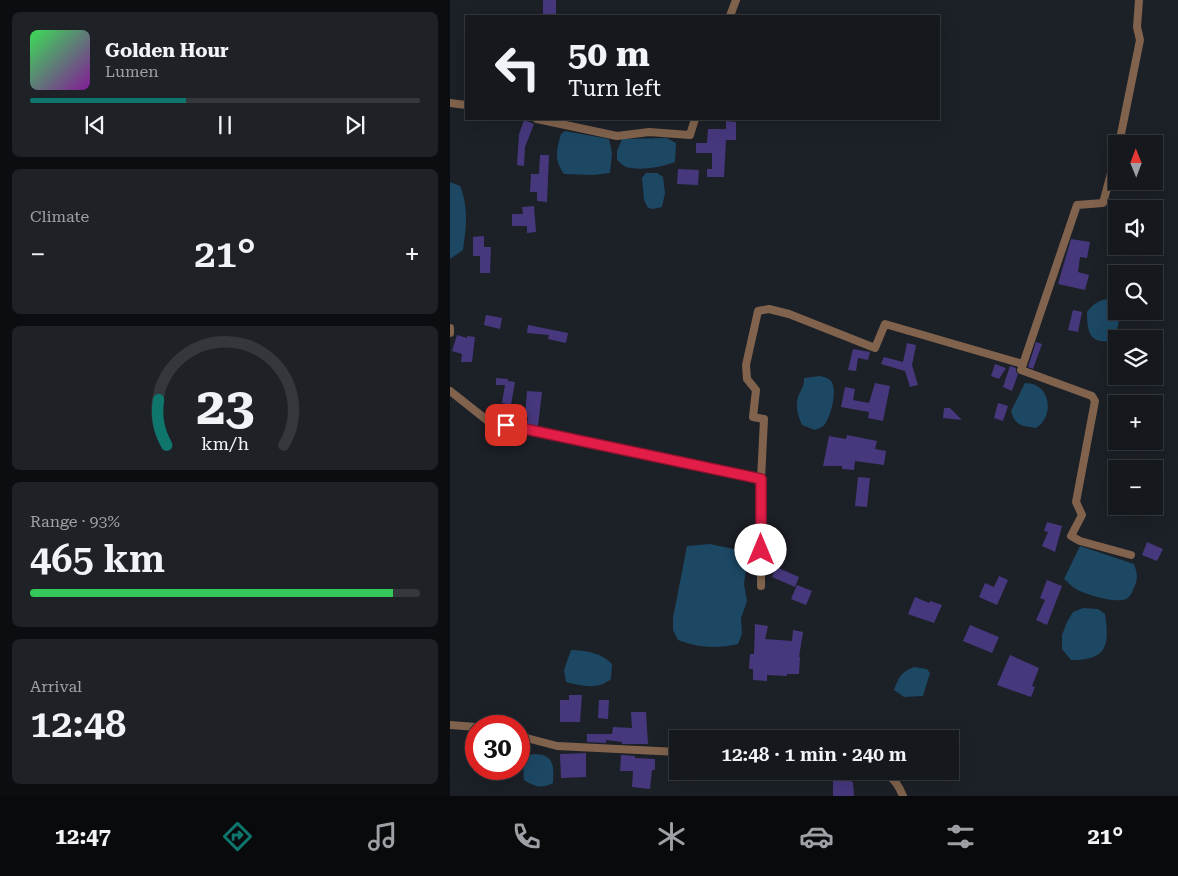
<!DOCTYPE html>
<html lang="en">
<head>
<meta charset="utf-8">
<style>
	:root { --surface:#15181d; --page:#1e2126; --text:#f1f3f6; --muted:#9da0a4; --line:#34373b; --accent:#0f766e }
	body { margin:0; font-family:"Roboto Serif",serif; background:var(--page); color:var(--text); height:100vh; display:flex; flex-direction:column; font-size:19px; white-space:nowrap }
	* { box-sizing:border-box; margin:0 }
	p { font-size:16px; color:var(--muted) }
	.icon { flex:none; width:28px; height:28px; fill:none; stroke:currentColor; stroke-width:2; stroke-linecap:round; stroke-linejoin:round }
	.map { position:relative; flex:1; overflow:hidden }
	.drawer { display:flex; flex-direction:column; gap:12px; padding:12px; background:#0c0d10; width:450px }
	.drawer>* { flex:none }
	.banner { position:absolute; left:15px; top:15px; width:475px; height:105px; border-radius:0px; box-shadow:0 5px 20px #0002,0 0 0 1px var(--line); background:#15181d; color:var(--text); overflow:hidden }
	.needle { width:32px; rotate:359deg }
	.controls { position:absolute; left:658px; top:135px; display:grid; gap:10px }
	.controls a { display:grid; place-items:center; width:55px; height:55px; border-radius:0px; background:var(--surface); box-shadow:0 5px 20px #0002,0 0 0 1px var(--line); font-size:25px }
	.speed { position:absolute; left:15px; top:715px; display:flex; gap:10px; font-size:25px; font-weight:700; text-align:center }
	.speed>* { display:grid; place-content:center; width:65px; height:65px; border-radius:50%; background:var(--surface); box-shadow:0 5px 20px #0002,0 0 0 1px var(--line); line-height:1 }
	.speed .limit { border:8px solid #d22; background:#fff; color:#111 }
	.pin { position:absolute; display:grid; place-items:center; width:42px; height:42px; color:#fff; margin:-21px; border-radius:10px; box-shadow:0 2px 8px #0006 }
	.me { position:absolute; width:55px; margin:-28px; rotate:0deg; stroke-linejoin:round; filter:drop-shadow(0 0 4px #0008) }
	.turn { display:flex; align-items:center; gap:18px; height:105px; padding:0 20px; font-size:22px }
	.turn .icon { width:65px; height:65px; stroke-width:2.5 }
	.turn b { display:block; font-size:35px; line-height:42px }
	.big { font-size:38px; font-weight:600; line-height:1.1 }
	.drawer .tile { flex:1; display:flex; flex-direction:column; justify-content:center; gap:8px; min-width:0; padding:0 18px; border-radius:8px; background:var(--page) }
	.drawer .dial { align-items:center; gap:0 }
	.dial svg { height:130px; overflow:visible; fill:none; stroke:var(--line); stroke-width:7; stroke-linecap:round; text-anchor:middle }
	.dial text { fill:var(--text); stroke:none }
	.song { display:flex; align-items:center; gap:15px }
	.cover { width:60px; height:60px; border-radius:8px; background:linear-gradient(135deg,hsl(130 70% 55%),hsl(290 70% 35%)) }
	.played { height:5px; border-radius:2px; background:linear-gradient(90deg,var(--accent) 40%,var(--line) 40%) }
	.keys { display:flex; justify-content:space-around; direction:ltr }
	.heat { display:flex; justify-content:space-between; align-items:center; font-size:28px; direction:ltr }
	.charge { height:8px; border-radius:4px; background:linear-gradient(90deg,#34c759 93%,var(--line) 0) }
	.trip { position:absolute; left:219px; top:730px; width:290px; height:50px; border-radius:0px; background:var(--surface); box-shadow:0 5px 20px #0002,0 0 0 1px var(--line); font-weight:600; line-height:50px; text-align:center }
	.dock { display:flex; height:80px; justify-content:space-around; align-items:center; background:#080a0c; color:var(--muted) }
	.dock .icon { width:35px; height:35px }
	.dock .current { color:var(--accent) }
	.dock b { font-size:22px; color:var(--text) }
	main { display:flex; flex:1; min-height:0 }
	.map>svg:first-child { display:block }
	.water { fill:#1c4864 }
	.building { fill:#47387e }
	.lines { fill:none; stroke-linecap:round; stroke-linejoin:round }
	.minor { stroke:#81634d; stroke-width:8 }
	.route-casing { stroke:#92132f; stroke-width:12 }
	.route { stroke:#e11d48; stroke-width:9 }
</style>
</head>
<body>
<main>
<section class="drawer">
<div class="tile">
<div class="song"><i class="cover"></i><div><b>Golden Hour</b><p>Lumen</p></div></div>
<div class="played"></div>
<div class="keys"><svg class="icon" aria-label="previous" viewBox="0 0 24 24"><path d="M18 5L8 12l10 7zM5 5v14"/></svg><svg class="icon" aria-label="pause" viewBox="0 0 24 24"><path d="M8 5v14M16 5v14"/></svg><svg class="icon" aria-label="next" viewBox="0 0 24 24"><path d="M6 5l10 7-10 7zM19 5v14"/></svg></div>
</div>
<div class="tile"><p>Climate</p>
<div class="heat"><a>−</a><b class="big">21°</b><a>+</a></div>
</div>
<div class="tile dial"><svg viewBox="0 0 100 80">
<path d="M14 69A42 42 0 1 1 86 69"/>
<path d="M14 69A42 42 0 0 1 9 41" stroke="#0f766e"/>
<text x="50" y="56" font-size="32" font-weight="700">23</text>
<text x="50" y="72" font-size="11">km/h</text>
</svg></div>
<div class="tile"><p>Range · 93%</p><b class="big">465 km</b><div class="charge"></div></div>
<div class="tile"><p>Arrival</p><b class="big">12:48</b></div>
</section>
<div class="map">
<svg width="728" height="796" viewBox="0 0 728 796">
	<rect width="100%" height="100%" fill="#1c2027"/>
	<path class="water" d="M115,131l44,8 3,14 -2,20 -17,2 -29,-1c-10,-14 -8,-23 -3,-40z
		M217,138l9,5 -1,19c-13,5 -34,9 -49,5 -3,-1 -6,-5 -9,-7v-9l5,-12z
		M196,173h11l6,4 2,16 -3,14 -9,2 -5,-1 -4,-8 -2,-22z
		M0,182l10,4c9,22 6,42 3,64l-13,9z
		M659,299c12,13 13,27 2,42 -22,3 -24,-10 -24,-29 6,-8 11,-12 22,-13z
		M370,376c4,1 8,2 11,5 7,9 0,34 -6,43 -2,3 -7,5 -10,6l-13,-5c-4,-9 -7,-18 -4,-28 3,-8 6,-9 6,-19z
		M575,383c26,0 30,33 11,45 -14,-2 -21,-2 -25,-17z
		M260,544l33,7 4,11 -3,22 3,17 -6,17 1,16 -4,10c-21,5 -40,4 -60,-4l-5,-10v-12l14,-72z
		M630,546l54,18c4,10 4,16 -1,26 -1,3 -4,8 -7,9 -9,5 -42,-5 -50,-10 -4,-2 -8,-7 -12,-10z
		M633,608l15,1 7,5c5,33 1,46 -34,46l-9,-11v-14l5,-13 6,-10z
		M121,650c14,0 31,3 41,14l-1,15c-12,11 -30,7 -45,3l-2,-12z
		M464,667l13,2 3,4 -7,23 -19,1 -10,-7c5,-13 7,-18 20,-23z
		M84,754c20,0 20,12 19,29 -11,6 -18,4 -29,-3 -1,-9 -1,-15 3,-24z"/>
	<path class="building" d="M93,0h13v16h-13z
		M74,120l10,4 -9,23 -1,19 -7,-1 2,-31z
		M276,121l10,1v18h-10l-2,37h-17v-8h5v-16h-16v-10h11l1,-14h18z
		M90,155h9l-2,47 -10,-1v-9h-7l1,-18h8z
		M228,169l21,1 -1,15 -21,-1z
		M84,206l2,26 -9,1v-7h-15v-12h11l-1,-7z
		M34,236v11h7l-1,26h-10v-17h-7v-19z
		M621,239l19,3 -3,16 -7,-1 -2,15 11,3 -4,15 -27,-6z
		M623,310l9,2 -4,20 -10,-2z
		M36,315l16,3 -2,11 -16,-4z
		M78,325l40,8 -2,10 -18,-4 1,-4 -22,-2z
		M7,335l10,3v-2l8,1 -3,25h-11l1,-8 -10,-3z
		M586,342l6,2 -9,25 -5,-2z
		M457,343l9,2 -4,20 6,20 -8,2 -5,-16 -24,-7 3,-7 19,5z
		M403,349l17,3 -2,8 -10,-2 -2,13 -8,-1z
		M545,364l11,4 -7,11 -8,-3z
		M560,366l6,2v4l2,2 -6,17 -9,-4z
		M46,378l12,1v2l7,1 -4,23 -9,-2 3,-18h-9z
		M425,383l15,3 -7,35 -15,-3 1,-6 -28,-5 4,-20 10,2 -2,11 16,3z
		M77,391l15,1 -4,34 -11,-2 1,-7h-3z
		M548,403l10,3 -5,15 -9,-3z
		M494,408h6l12,12 -19,-2z
		M397,435l30,6 -2,8 11,2 -2,14 -29,-4 -1,9 -12,-1v-3h-19l6,-30 17,3z
		M408,477l12,1 -3,29 -12,-1z
		M597,522l15,4 -7,26 -13,-6 6,-14 -4,-1z
		M697,542l16,7 -6,12 -15,-6z
		M326,567l23,10 -4,10 -23,-10z
		M549,576l9,4 -11,25 -18,-8 6,-14 9,4z
		M597,580l15,6 -15,39 -11,-5 9,-20 -5,-2z
		M347,585l15,6 -6,14 -15,-6z
		M465,597l14,6 1,-2 12,4 -8,18 -26,-9z
		M305,624l13,2 -3,13 27,2 1,-11 10,2 -4,25h1l-1,17h-12v2l-20,-1v6l-14,-1v-11h-4l1,-15h4z
		M520,625l29,12 -7,16 -29,-12z
		M560,655l29,13 -7,18 3,1 -4,10 -34,-12z
		M119,695h13l-2,27h-20v-22h9z
		M149,700h10l-1,19 -10,-1z
		M181,712h15l2,32h-26v-2l-16,-2v3l-19,-1v-8h25l1,-7 19,1z
		M136,753v24l-25,1 -1,-24z
		M171,755l14,1v2l20,1v11h-3l-2,19 -18,-2 1,-16h-13z
		M383,779h11l9,3 1,14h-21z"/>
	<g class="lines">
		<path class="minor" d="M280,16l6,-16
			M0,103l16,2
			M87,119l80,17 32,-4 41,3 5,-16
			M669,144l21,-104 -3,-13 2,-27
			M666,155l-13,48 -26,2 -56,165 71,26 3,5 -19,101 6,13 -11,21 9,5 51,14
			M0,328v5
			M0,391l38,30 273,58v107
			M311,479l3,-60 -11,-2 3,-27 -9,-11 -1,-14 12,-54 11,-2 20,5 86,34 10,-24 138,40
			M0,725l26,2
			M69,736l38,10 121,6
			M391,771c3,2 8,4 11,5 26,4 37,-14 51,20"/>
	</g>
	<g class="lines">
		<g class="route-casing">
			<path id="route" d="M56,425l255,54v71"/>
		</g>
		<use href="#route" class="route"/>
	</g>
</svg>
<div class="controls">
<a><svg class="needle" viewBox="-14 -14 28 28"><path d="M0-13l5 13h-10z" fill="#e53935"/><path d="M0 13l5-13h-10z" fill="#9da0a4"/></svg></a>
<a><svg class="icon" aria-label="sound" viewBox="0 0 24 24"><path d="M4 9h4l5-4v14l-5-4H4zM17 9q2 3 0 6"/></svg></a>
<a><svg class="icon" aria-label="search" viewBox="0 0 24 24"><circle cx="10" cy="10" r="6"/><path d="M15 15l6 6"/></svg></a>
<a><svg class="icon" aria-label="layers" viewBox="0 0 24 24"><path d="M12 4l9 5-9 5-9-5zM3 14l9 5 9-5"/></svg></a>
<a>+</a>
<a>−</a>
</div>
<div class="speed"><div class="limit">30</div></div>
<div class="pin" style="left:56px;top:425px;background:#d93025"><svg class="icon" aria-label="arrive" viewBox="0 0 24 24"><path d="M6 21V4h12l-3 4 3 4H6"/></svg></div>
<svg class="me" style="left:311px;top:550px" viewBox="-20 -20 40 40"><circle r="19" fill="#fff"/><path d="M0-13L10 11 0 6-10 11z" fill="#e11d48"/></svg>
<div class="trip">12:48 · 1 min · 240 m</div>
<div class="banner">
<div class="turn"><svg class="icon" aria-label="left" viewBox="0 0 24 24"><path d="M17 20v-9H6M10 6l-5 5 5 5"/></svg><div><b>50 m</b>Turn left</div></div>
</div>
</div>
</main>
<nav class="dock">
<b>12:47</b>
<svg class="icon current" aria-label="directions" viewBox="0 0 24 24"><path d="M12 3l9 9-9 9-9-9zM9 14v-3h6M13 9l2 2-2 2"/></svg>
<svg class="icon" aria-label="music" viewBox="0 0 24 24"><path d="M9 18V5l10-2v13"/><circle cx="6" cy="18" r="3"/><circle cx="16" cy="16" r="3"/></svg>
<svg class="icon" aria-label="phone" viewBox="0 0 24 24"><path d="M5 4h4l2 5-3 2q2 4 5 5l2-3 5 2v4C11 20 4 13 5 4z"/></svg>
<svg class="icon" aria-label="climate" viewBox="0 0 24 24"><path d="M12 3v18M4 7l16 10M4 17L20 7"/></svg>
<svg class="icon" aria-label="car" viewBox="0 0 24 24"><path d="M5 17H2v-5l4-1 3-4h7l3 4 3 1v5h-3M9 17h6M6 11h13"/><circle cx="7" cy="17" r="2"/><circle cx="17" cy="17" r="2"/></svg>
<svg class="icon" aria-label="filters" viewBox="0 0 24 24"><path d="M4 7h16M4 17h16"/><circle cx="9" cy="7" r="2"/><circle cx="15" cy="17" r="2"/></svg>
<b>21°</b>
</nav>
</body>
</html>
